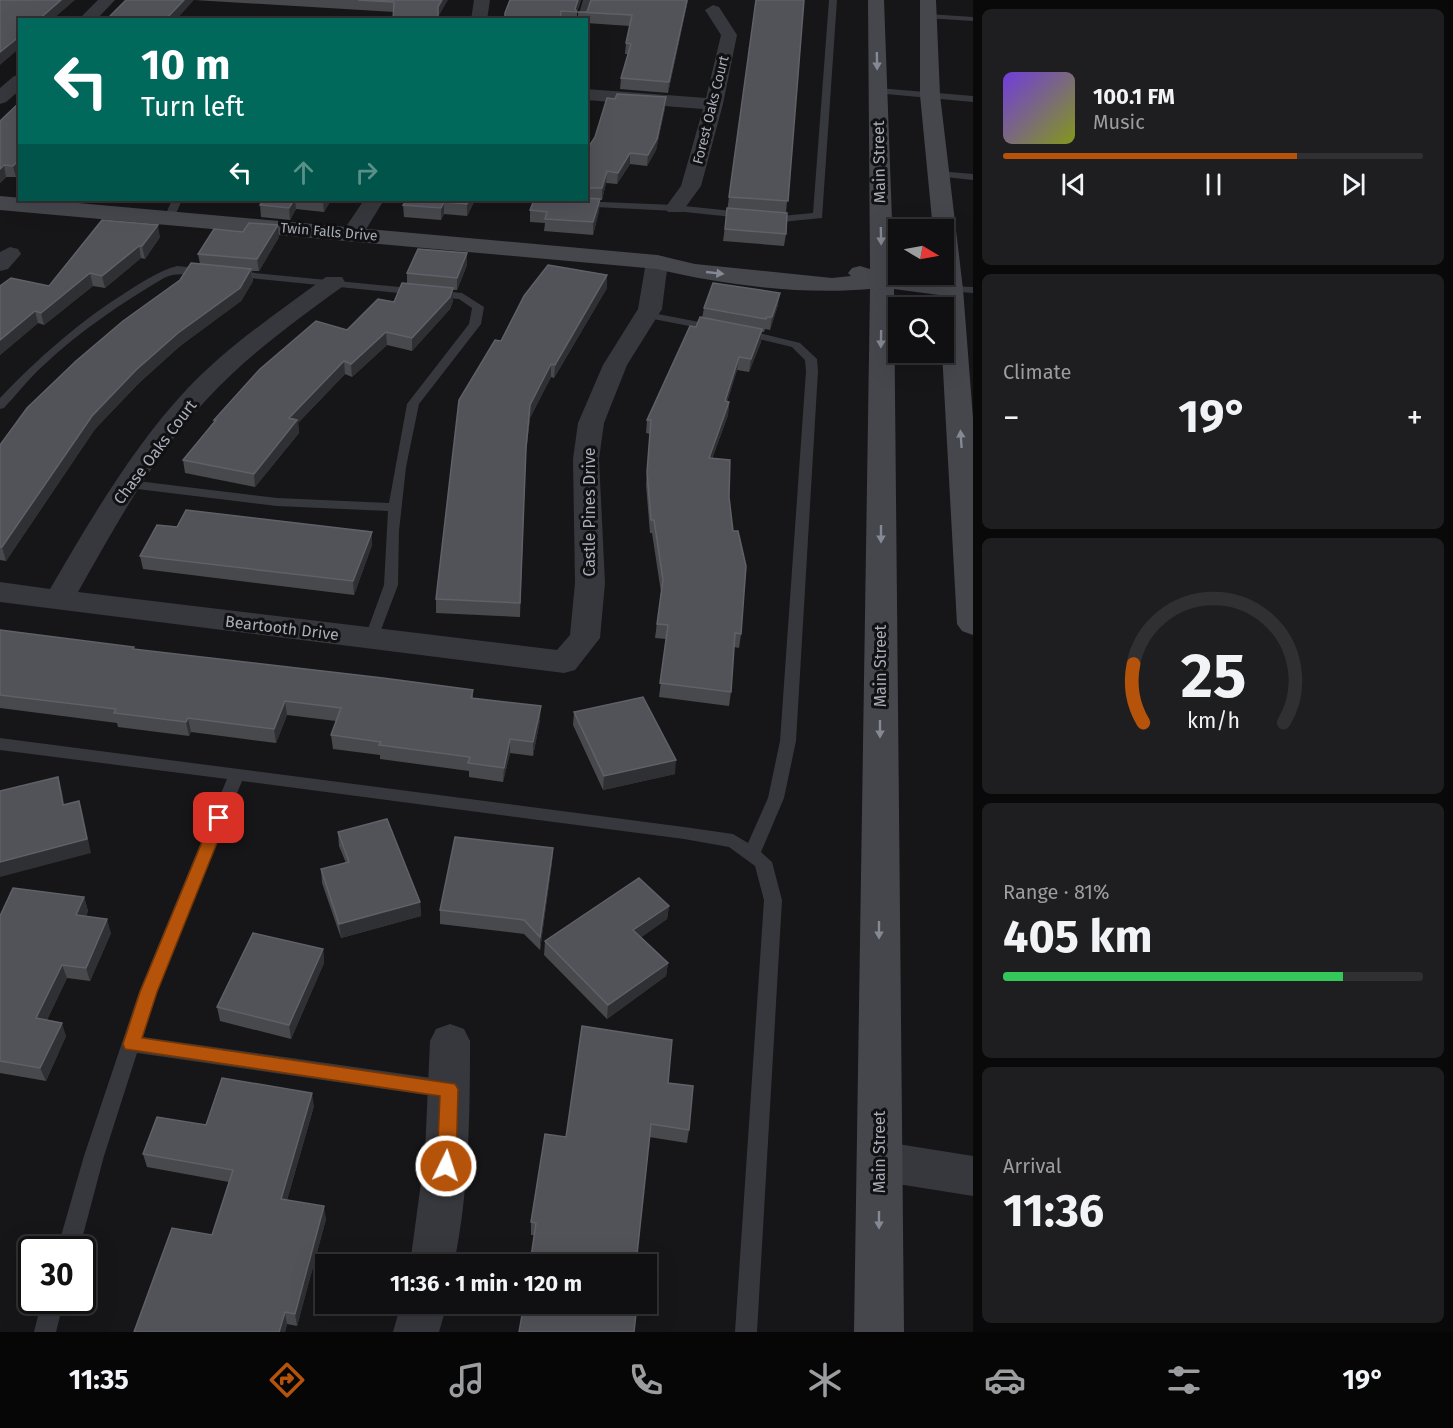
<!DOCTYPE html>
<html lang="en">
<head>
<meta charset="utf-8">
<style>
	:root { --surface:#101012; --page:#1e1e20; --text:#f1f3f6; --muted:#9c9d9f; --line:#303032; --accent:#b45309 }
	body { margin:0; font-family:"Fira Sans",sans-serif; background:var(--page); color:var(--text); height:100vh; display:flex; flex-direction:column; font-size:22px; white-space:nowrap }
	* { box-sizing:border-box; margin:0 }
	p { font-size:20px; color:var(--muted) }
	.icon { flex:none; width:33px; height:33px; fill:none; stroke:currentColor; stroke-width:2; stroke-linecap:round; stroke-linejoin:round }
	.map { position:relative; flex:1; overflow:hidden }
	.details { display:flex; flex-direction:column; gap:9px; padding:9px; background:#09090a; width:480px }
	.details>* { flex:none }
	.top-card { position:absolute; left:18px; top:18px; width:570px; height:183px; border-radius:0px; box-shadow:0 6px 24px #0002,0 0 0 2px var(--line); background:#00695c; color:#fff; overflow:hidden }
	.needle { width:39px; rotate:100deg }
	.buttons { position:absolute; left:888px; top:219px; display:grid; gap:12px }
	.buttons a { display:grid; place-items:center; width:66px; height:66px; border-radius:0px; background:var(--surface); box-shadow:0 6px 24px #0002,0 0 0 2px var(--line); font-size:30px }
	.speed { position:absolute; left:18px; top:1236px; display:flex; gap:12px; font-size:30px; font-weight:700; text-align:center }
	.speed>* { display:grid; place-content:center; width:78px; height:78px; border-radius:50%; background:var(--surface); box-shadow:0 6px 24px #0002,0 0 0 2px var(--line); line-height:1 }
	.speed .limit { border:3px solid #111; border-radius:9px; background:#fff; color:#111 }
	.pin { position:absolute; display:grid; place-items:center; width:51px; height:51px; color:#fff; margin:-26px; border-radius:12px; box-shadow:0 3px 9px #0006 }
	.me { position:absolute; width:66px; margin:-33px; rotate:4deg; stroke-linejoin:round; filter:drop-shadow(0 0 4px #0008) }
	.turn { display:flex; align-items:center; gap:21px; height:126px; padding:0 24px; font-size:27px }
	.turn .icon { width:78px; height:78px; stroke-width:2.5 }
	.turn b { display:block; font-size:42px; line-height:51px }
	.lanes { display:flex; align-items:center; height:57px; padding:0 24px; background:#0003; justify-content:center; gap:30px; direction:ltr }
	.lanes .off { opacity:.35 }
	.big { font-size:45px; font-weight:700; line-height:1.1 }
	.details .widget { flex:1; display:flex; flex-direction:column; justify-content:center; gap:9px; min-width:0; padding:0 21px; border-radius:9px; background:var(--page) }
	.details .dial { align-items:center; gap:0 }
	.dial svg { height:156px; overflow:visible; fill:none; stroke:var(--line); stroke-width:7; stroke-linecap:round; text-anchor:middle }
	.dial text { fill:var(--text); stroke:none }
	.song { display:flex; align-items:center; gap:18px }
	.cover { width:72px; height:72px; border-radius:9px; background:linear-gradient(135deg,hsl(260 70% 55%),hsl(70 70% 35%)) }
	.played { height:6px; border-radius:3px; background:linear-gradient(90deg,var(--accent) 70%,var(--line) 70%) }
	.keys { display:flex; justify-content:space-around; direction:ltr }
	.heat { display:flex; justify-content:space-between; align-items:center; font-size:33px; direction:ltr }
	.charge { height:9px; border-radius:4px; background:linear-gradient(90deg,#34c759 81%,var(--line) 0) }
	.trip { position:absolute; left:315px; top:1254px; width:342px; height:60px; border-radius:0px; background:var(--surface); box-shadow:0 6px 24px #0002,0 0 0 2px var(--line); font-weight:700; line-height:60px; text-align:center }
	.tab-bar { display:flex; height:96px; justify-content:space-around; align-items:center; background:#060607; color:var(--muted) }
	.tab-bar .icon { width:42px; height:42px }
	.tab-bar .selected { color:var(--accent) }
	.tab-bar b { font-size:27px; color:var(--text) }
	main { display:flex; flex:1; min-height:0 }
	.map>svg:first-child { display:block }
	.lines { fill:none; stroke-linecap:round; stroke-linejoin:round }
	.lane { fill:#37383d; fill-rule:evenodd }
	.street { fill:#37383d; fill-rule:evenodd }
	.secondary { fill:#45474d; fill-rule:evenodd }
	.wall { fill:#47494d }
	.shaded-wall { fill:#2f3033 }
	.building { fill:#525359; stroke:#5f6168; stroke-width:1.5 }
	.oneway { fill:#858993 }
	.route { fill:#b45309; stroke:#753606; stroke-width:1.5 }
	.labels { text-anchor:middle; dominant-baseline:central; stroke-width:6; stroke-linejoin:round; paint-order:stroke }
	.far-street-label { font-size:14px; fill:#a8adb8; stroke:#111113 }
	.street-label { font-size:16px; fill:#a8adb8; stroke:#111113 }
</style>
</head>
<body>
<main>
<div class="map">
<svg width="973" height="1332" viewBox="0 0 973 1332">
	<rect width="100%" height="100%" fill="#161618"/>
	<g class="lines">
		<path class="lane" d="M583,0h8l-6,20h-8z
			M829,0h8l-15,218 -41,4 -106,-11 -100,-5v-4l4,-1 96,4 106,11 32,-3z
			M928,14l45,3v4l-48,-3 -1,-2z
			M878,88l95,8v6l-98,-9 -1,-2z
			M939,171l34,3v6l-37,-4v-4z
			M172,200h10l-8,18 -5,3 -5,-3z
			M177,266l30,3 5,3c-10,8 -32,-3 -48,6 -41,24 -84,53 -119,86 -15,13 -27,29 -41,44l-4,1v-11c39,-41 80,-77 128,-107 16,-10 31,-20 49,-25z
			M234,271l228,22 22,14 -3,17 -62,80 -13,63 -7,64 -1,54 -22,58 -5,2 -7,-5 20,-55 4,-74 -111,-5 -148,-18 -6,-4 6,-4 148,18 112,5 18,-99 62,-80 3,-16 -13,-9 -229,-23v-4z
			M951,286l22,1v6l-26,-2v-4z
			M647,312l68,13 6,3 -6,3 -72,-14v-4z
			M742,329l58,14 17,16 1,12 -22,370 -12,57 -23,54 11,10 10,38 -25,432h-22l29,-432 -9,-34 -26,-19 -45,-8 -442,-58 -85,211 -14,45 303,43 7,3 3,6 -3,6 -7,3 -309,-45 -33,103 -25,94h-22l27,-94 55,-164 88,-213 -227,-29v-12l684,89 49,7 15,9 20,-45 12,-57 26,-370 -1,-11 -13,-13 -54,-13 -2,-2z
			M42,1300h22l-8,32h-22z"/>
		<path class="street" d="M98,0h17l-19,20h-18z
			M474,0h16l-3,20h-16z
			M713,5l6,2 18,28 -14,69 -22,82 -19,26h-14l-3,-4 16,-22 22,-77 -117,-9v-11l120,9 15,-63 -16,-25z
			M20,75v15l-14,12 -6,2v-16l14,-12z
			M364,200h20l-24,39h-16l-3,-5z
			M10,247l8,2 3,5 -13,15 -8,2v-19z
			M657,255l8,2 3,5 -6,47 -35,56 -23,58 -5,36 6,124 -5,55 -25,32 -11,3 -564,-71v-20l50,7c41,-70 82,-141 137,-200 41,-43 91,-77 139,-112h16l3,5 -3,5c-47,34 -94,68 -134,111 -54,56 -92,127 -130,194l479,58 13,-15 5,-52 -2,-124 5,-36 25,-58 35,-56 8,-47 3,-5z
			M450,1024l14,5 6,12c0,75 -1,150 -16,223h-44l15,-111 5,-112 6,-12z
			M879,1141l94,15v40l-94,-15 -15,-6 -6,-14 6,-14z
			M401,1304h46l-8,28h-46z"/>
		<path class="secondary" d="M868,0h16l10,275 44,5v-6h6v-44h-11l-13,-135v-95h16l4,95 23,194 10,129v217l-11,-4 -5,-7 -15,-272 2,-44h-4l-1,-13 -45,-6 10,1043h-50l16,-1043c-68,6 -147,-4 -213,-20l-657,-59v-14l657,59 38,9 137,14 19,-2 -3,-3 4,-5 8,-2 10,3z"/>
	</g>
	<path class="wall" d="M126,0h322l-54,12 -200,-12z
		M581,0l-4,12v8h-73l1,-7z
		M591,0h97l-20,93 -48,-4 1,-11 7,-24h-3l1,-11 4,-17 -44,-3v-3h-8v-8h9z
		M754,0h50l-18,213v21l-2,12 -61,-5 33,-241z
		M20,102v72l-4,3h-10l-6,6v-62z
		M665,108l-9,42 -9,16 -17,-2 -13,20 -11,-1 -4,17h-2l-1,11 -6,24 -49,-4 1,-8 -15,-1v-12l56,-10v-49z
		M264,200h67l-7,12 -28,-3 -6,11 -29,-3 -1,-12z
		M475,200l-8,16 -23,-2 -3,6 -37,-3 -1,-12z
		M160,237l-15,22 -4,-1 -36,30 -12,-2 -49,39 -6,-2 -38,32v-69h49z
		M279,237l-20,34h-7l1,10 -12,20 -61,45 -41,37 -44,46 -89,132 -6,-1v-115l180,-165 20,-16 -2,-10z
		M467,265l-10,25h-4v11l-3,8 -38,42 -25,-6 -35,32 -7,-3 -47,49 1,10 -44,54 -70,-14 -2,-13 31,-38v-2l133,-90 47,-28 13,-18v-11z
		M607,288l-53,90 -3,-1 -21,41 -5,43 -5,156 -84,-4v-14l65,-258z
		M778,305l-8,25 -5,-1 -1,3h-2l-1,10 -12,30 -12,-2 -10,32h2l-1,13 -16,44 17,38 12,137 -2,14 -5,-1 -3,45 -2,14 -70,-9 7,-58 -11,-1 6,-46 -9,-59h-2l-4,-48 4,-51 -4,-1 1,-13 49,-93 6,-9 2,-10z
		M177,527l195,5v13l-18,50 -211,-26 -3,-13z
		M0,630l134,19 339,41v8l67,22 -7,36 -23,-3 -7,29 -34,-5v-6l-89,-12v-4l-47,-6 -2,-14 5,-14 -49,-6 -11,28 -85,-11 -2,4 -71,-9 -1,-4 -117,-15z
		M574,712l101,62 -72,16 -30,-65z
		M338,832l82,70 1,14 -80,22 -19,-55 -1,-14 25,-6 -7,-17z
		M553,848l-1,14 -12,88 -16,-16 -84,-10v-14z
		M84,897l4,14 -2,5 25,17 -21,48 -23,-3 -20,42 19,16 -20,45 -46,-8v-157z
		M669,906l-2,13 -26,18 27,26 -2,13 -59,43 -63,-64 1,-14z
		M323,949l1,14 -33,76 -71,-18 -3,-14z
		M668,1083l21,47 -2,13 -38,-6 -115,98h-3v-13l35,-85z
		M314,1106l-27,94 39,19 -29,107 -10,-2 -2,8h-151l78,-97 17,-53 -82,-15 -4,-13 63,-29z"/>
	<path class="shaded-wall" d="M61,0h14l-23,20h-14z
		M184,0h10l-18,20h-11z
		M442,0h6l-10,17v-10z
		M578,0h3l-4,12 -2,-3z
		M687,0h1l-20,93 1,-11z
		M20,36v12l-20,17v-13z
		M666,97l-1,11 -9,42 -9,16 1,-11z
		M630,153v11l-13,20 1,-11z
		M20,159v15l-4,3 -3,-11z
		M4,165l2,12 -6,6v-14z
		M607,171l-1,12 -4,17v-12z
		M600,199l-1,12 -6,24v-13z
		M294,200h1l1,9 -6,11 -1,-12z
		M323,200h8l-7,12z
		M469,200h6l-8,16v-12z
		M444,202v12l-3,6v-12z
		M158,225l2,12 -15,22 -3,-13z
		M278,225l1,12 -20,34 -2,-12z
		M139,246l2,12 -36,30 -3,-12z
		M467,253v12l-10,25v-12z
		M251,269l2,12 -12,20 -61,45 -41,37 -44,46 -89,132 -4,-14 90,-131 44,-46z
		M90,273l3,13 -49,39 -3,-12z
		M607,275v13l-53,90 1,-13z
		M453,288v13l-3,8 -38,42v-13z
		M780,293l-2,12 -8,25 2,-13z
		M35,311l3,12 -38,32v-15z
		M762,329l-1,13 -12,30 2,-13z
		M386,332l1,13 -35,32 -1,-13z
		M739,357l-2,13 -14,44 2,-13z
		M344,361l1,13 -47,49 1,10 -44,54 -1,-13 35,-56z
		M551,364v13l-21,41 -5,43 -5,156 6,-169 4,-43z
		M729,402l-1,13 -21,57 2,-14z
		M372,532v13l-18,50 -1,-14z
		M285,701l2,14 -11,28 -2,-14z
		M541,706l-1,14 -7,36v-14z
		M188,718l3,14 -2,4 -3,-14z
		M510,739v14l-7,29 1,-14z
		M676,760l-1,14 -72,16 1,-14z
		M58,777l4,14 5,28 -4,-14z
		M79,801l4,14 8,38 -91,24v-15z
		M553,848l-1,14 -12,88v-13z
		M84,897l4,14 -8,18 -4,-14z
		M420,902l1,14 -80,22 -2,-14z
		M669,906l-2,13 -35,25 1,-14z
		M107,919l4,14 -21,48 -4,-13z
		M323,949l1,14 -33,76 -2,-14z
		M668,963l-2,13 -59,43 1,-14z
		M62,965l5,13 -26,54 -5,-14z
		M62,1023l4,13 -20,45 -6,-13z
		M312,1093l2,13 -30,105 -3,-12z
		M324,1206l2,13 -29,107 -2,-12z
		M285,1312l2,12 -2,8h-6z"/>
	<path class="building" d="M0,0h61l-23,20h-18v16l-20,16z
		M126,0h58l-19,20h-59z
		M358,0h84l-4,7v13h-45l1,-18z
		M510,0h68l-3,9 2,3 -16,-1 -1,9h-55v-7z
		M591,0h96l-18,82 -48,-4 10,-34 -5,-1 6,-28 -54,-3h9z
		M756,0h48l-16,201 -59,-4z
		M617,94l49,3 -9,42 -9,16 -18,-2 -12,20 -11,-2 -5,17h-16v-37l9,-14 12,-39 8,1z
		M20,102v57l-7,7 -9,-1 -4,4v-48z
		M586,198l14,1 -7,23 -48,-3 2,-7 -17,-2 4,-10h52z
		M264,200h30l-5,8 -29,-3z
		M407,200h62l-2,4 -23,-2 -3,6 -38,-3z
		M727,208l60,5 -1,21 -61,-5z
		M102,220l56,5 -16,21h-3l-37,30 -12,-3 -49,40 -6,-2 -35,29v-54l11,-8 38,8z
		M249,223l29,2 -21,34 -59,-5 16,-25 29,3z
		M418,249l49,4 -10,25 -50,-5z
		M191,263l60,6 -11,19 -62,45 -42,37 -44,46 -90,131h-2v-102l27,-37 49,-47 47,-40 57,-41z
		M548,265l59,10 -52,90 -4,-1 -21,41 -4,43 -6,155 -84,-4 23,-199 36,-60 6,1 23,-45z
		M402,283l51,5 -3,9 -38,41 -26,-6 -35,32 -7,-3 -55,57 8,2 -43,54 -71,-14 33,-40h-2l46,-51 56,-48 31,9 31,-31 16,3z
		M713,283l67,10 -8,24h-5l-1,2 -62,-11z
		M700,317l62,12 -11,30 -12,-2 -14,44 4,1 -20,56 21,2 -1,37 4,34h5l8,35 -5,68 -6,-1 -4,59 -71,-9 8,-58 -11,-1 6,-44 -9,-60h-3l-4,-48 4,-52h-4l43,-94 6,1z
		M186,510l186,22 -19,49 -213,-25 17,-31 20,2z
		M0,630l134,17 -1,2 250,29 90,12 -2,8 70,8 -8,36 -23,-3 -6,29 -36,-5 2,-6 -91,-12 2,-3 -50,-7 10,-27 -56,-7 -11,28 -86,-11 -2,4 -72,-9 2,-4 -116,-14z
		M643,697l33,63 -72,16 -30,-64z
		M58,777l5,28 16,-4 8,38 -87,23v-71z
		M387,819l33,83 -81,22 -18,-55 28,-7 -11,-30z
		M455,837l98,11 -13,89 -16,-17 -84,-10z
		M639,878l30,28 -36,24 35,33 -60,42 -63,-64z
		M13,888l71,9 -8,18 31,4 -21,49 -24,-3 -26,53 26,5 -22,45 -40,-7v-145z
		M253,933l70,16 -34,76 -72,-18z
		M582,1026l90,14 -4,43 25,3 -4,44 -38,-6 -15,140h-106l6,-41 -5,-1 14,-88 21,3z
		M222,1078l90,15 -31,106 43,7 -29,108 -10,-2 -6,20h-145l38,-104 40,7 21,-65 -90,-16 14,-37 49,8z
		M524,1304h113l-3,28h-115z"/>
	<defs><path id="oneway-solid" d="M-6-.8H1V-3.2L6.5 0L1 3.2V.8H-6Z" transform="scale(1.5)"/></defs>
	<g class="oneway">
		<use href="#oneway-solid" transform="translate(877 61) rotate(89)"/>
		<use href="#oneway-solid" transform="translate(881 236) rotate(89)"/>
		<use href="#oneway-solid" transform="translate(715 273) rotate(6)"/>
		<use href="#oneway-solid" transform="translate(881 339) rotate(91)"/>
		<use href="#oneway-solid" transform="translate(961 439) rotate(-94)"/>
		<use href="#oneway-solid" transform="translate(881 534) rotate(90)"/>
		<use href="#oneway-solid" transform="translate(880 729) rotate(90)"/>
		<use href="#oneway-solid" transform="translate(879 930) rotate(90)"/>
		<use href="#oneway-solid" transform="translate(879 1220) rotate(90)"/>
	</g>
	<path class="route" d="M219,812l8,6 -70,174 -15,46 313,46 3,5 -2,77 -3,6 -7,2 -6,-2 -3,-6 3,-70 -315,-47 -2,-5 17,-52 72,-174z"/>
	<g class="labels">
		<g class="far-street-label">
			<text transform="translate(711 110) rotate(-76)">Forest Oaks Court</text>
			<text transform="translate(329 232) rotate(5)">Twin Falls Drive</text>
		</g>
		<g class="street-label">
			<text transform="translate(879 162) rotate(-91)">Main Street</text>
			<text transform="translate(155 452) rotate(-53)">Chase Oaks Court</text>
			<text transform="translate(589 512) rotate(-90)">Castle Pines Drive</text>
			<text transform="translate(282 628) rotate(7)">Beartooth Drive</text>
			<text transform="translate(880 666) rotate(-90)">Main Street</text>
			<text transform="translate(879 1152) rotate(-90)">Main Street</text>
		</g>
	</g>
</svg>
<div class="buttons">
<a><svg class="needle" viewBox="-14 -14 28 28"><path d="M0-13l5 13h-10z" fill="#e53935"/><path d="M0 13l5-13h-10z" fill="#9c9d9f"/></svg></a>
<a><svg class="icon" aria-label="search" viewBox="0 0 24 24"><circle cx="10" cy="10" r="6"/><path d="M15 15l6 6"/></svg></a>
</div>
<div class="speed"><div class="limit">30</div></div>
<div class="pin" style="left:219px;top:818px;background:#d93025"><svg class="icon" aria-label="arrive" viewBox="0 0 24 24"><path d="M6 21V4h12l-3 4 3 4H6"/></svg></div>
<svg class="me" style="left:446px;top:1166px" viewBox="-20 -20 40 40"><circle r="17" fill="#b45309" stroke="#fff" stroke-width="3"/><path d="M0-11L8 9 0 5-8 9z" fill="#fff"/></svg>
<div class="trip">11:36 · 1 min · 120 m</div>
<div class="top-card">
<div class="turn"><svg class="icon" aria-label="left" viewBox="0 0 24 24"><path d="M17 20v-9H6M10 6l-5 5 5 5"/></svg><div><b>10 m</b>Turn left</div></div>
<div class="lanes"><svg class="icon" aria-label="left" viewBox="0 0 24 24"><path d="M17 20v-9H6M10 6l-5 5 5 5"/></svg><svg class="icon off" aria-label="ahead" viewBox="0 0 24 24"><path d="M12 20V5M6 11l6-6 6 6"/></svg><svg class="icon off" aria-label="right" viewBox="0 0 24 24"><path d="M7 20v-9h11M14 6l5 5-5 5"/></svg></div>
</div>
</div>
<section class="details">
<div class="widget">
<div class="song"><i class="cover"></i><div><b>100.1 FM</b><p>Music</p></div></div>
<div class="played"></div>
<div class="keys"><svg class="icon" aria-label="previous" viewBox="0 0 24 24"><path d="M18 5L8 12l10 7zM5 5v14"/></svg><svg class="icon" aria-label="pause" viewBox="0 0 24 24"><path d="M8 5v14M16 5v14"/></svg><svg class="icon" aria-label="next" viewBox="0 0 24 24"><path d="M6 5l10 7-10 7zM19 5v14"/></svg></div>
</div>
<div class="widget"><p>Climate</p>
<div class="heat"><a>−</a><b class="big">19°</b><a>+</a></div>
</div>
<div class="widget dial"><svg viewBox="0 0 100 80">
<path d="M14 69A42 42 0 1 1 86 69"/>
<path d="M14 69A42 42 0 0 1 9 39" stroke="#b45309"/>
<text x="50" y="56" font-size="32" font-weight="700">25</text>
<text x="50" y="72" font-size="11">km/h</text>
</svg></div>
<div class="widget"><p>Range · 81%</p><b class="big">405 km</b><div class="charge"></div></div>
<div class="widget"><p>Arrival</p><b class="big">11:36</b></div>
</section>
</main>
<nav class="tab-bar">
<b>11:35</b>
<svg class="icon selected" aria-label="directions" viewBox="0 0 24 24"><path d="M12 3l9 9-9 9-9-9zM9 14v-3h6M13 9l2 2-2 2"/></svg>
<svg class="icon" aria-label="music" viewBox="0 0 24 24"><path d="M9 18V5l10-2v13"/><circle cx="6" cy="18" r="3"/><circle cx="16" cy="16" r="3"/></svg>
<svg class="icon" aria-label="phone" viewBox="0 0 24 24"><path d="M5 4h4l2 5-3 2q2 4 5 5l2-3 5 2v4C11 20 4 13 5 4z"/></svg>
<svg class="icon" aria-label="climate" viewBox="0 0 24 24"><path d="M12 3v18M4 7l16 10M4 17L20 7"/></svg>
<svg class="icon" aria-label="car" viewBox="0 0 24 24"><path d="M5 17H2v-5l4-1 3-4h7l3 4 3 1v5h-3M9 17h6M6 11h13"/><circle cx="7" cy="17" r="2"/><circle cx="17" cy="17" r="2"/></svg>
<svg class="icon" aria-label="filters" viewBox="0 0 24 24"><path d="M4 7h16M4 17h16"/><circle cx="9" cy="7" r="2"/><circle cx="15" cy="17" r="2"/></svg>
<b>19°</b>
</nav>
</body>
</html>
